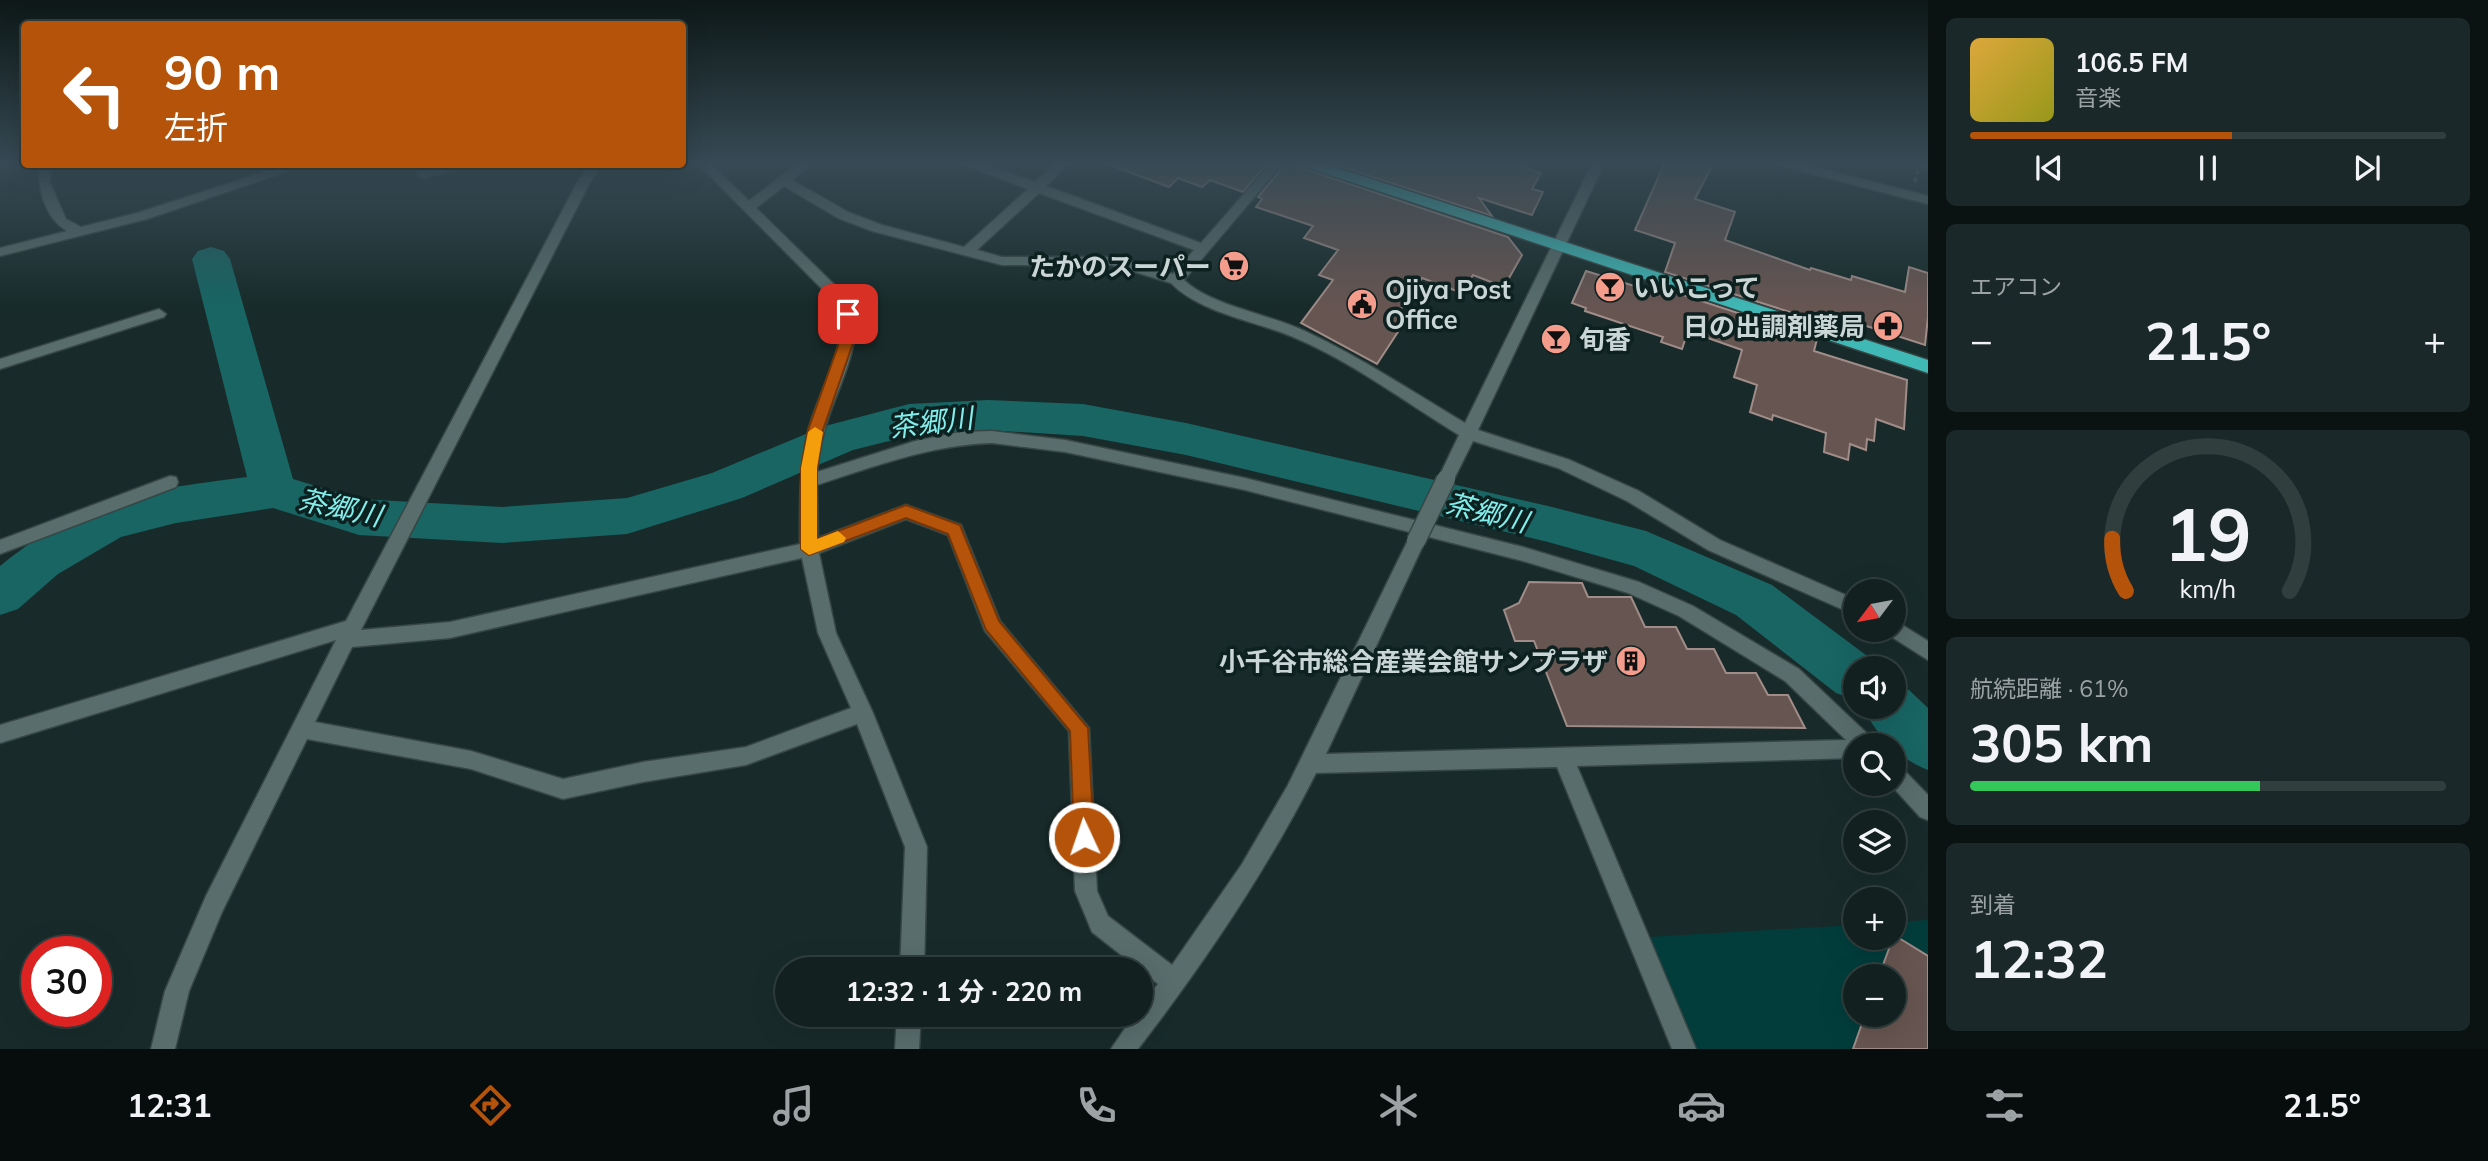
<!DOCTYPE html>
<html lang="ja">
<head>
<meta charset="utf-8">
<style>
	:root { --surface:#122020; --page:#1b2829; --text:#f1f3f6; --muted:#9ca3a5; --line:#313e3e; --accent:#b45309 }
	body { margin:0; font-family:Mulish,"Noto Sans JP",sans-serif; background:var(--page); color:var(--text); height:100vh; display:flex; flex-direction:column; font-size:26px; white-space:nowrap }
	* { box-sizing:border-box; margin:0 }
	p { font-size:23px; color:var(--muted) }
	.icon { flex:none; width:38px; height:38px; fill:none; stroke:currentColor; stroke-width:2; stroke-linecap:round; stroke-linejoin:round }
	.map { position:relative; flex:1; overflow:hidden }
	.panel { display:flex; flex-direction:column; gap:18px; padding:18px; background:#0a1212; width:560px }
	.panel>* { flex:none }
	.banner { position:absolute; left:21px; top:21px; width:665px; height:147px; border-radius:7px; box-shadow:0 7px 28px #0002,0 0 0 2px var(--line); background:#b45309; color:#fff; overflow:hidden }
	.needle { width:46px; rotate:238deg }
	.tools { position:absolute; left:1843px; top:579px; display:grid; gap:14px }
	.tools a { display:grid; place-items:center; width:63px; height:63px; border-radius:50%; background:var(--surface); box-shadow:0 7px 28px #0002,0 0 0 2px var(--line); font-size:35px }
	.speed { position:absolute; left:21px; top:936px; display:flex; gap:14px; font-size:35px; font-weight:700; text-align:center }
	.speed>* { display:grid; place-content:center; width:91px; height:91px; border-radius:50%; background:var(--surface); box-shadow:0 7px 28px #0002,0 0 0 2px var(--line); line-height:1 }
	.speed .limit { border:10px solid #d22; background:#fff; color:#111 }
	.pin { position:absolute; display:grid; place-items:center; width:60px; height:60px; color:#fff; margin:-30px; border-radius:14px; box-shadow:0 4px 10px #0006 }
	.me { position:absolute; width:77px; margin:-38px; rotate:357deg; stroke-linejoin:round; filter:drop-shadow(0 0 5px #0008) }
	.turn { display:flex; align-items:center; gap:24px; height:147px; padding:0 28px; font-size:32px }
	.turn .icon { width:91px; height:91px; stroke-width:2.5 }
	.turn b { display:block; font-size:49px; line-height:60px }
	.big { font-size:52px; font-weight:700; line-height:1.1 }
	.panel .card { flex:1; display:flex; flex-direction:column; justify-content:center; gap:10px; min-width:0; padding:0 24px; border-radius:10px; background:var(--page) }
	.panel .dial { align-items:center; gap:0 }
	.dial svg { height:182px; overflow:visible; fill:none; stroke:var(--line); stroke-width:7; stroke-linecap:round; text-anchor:middle }
	.dial text { fill:var(--text); stroke:none }
	.song { display:flex; align-items:center; gap:21px }
	.cover { width:84px; height:84px; border-radius:10px; background:linear-gradient(135deg,hsl(40 70% 55%),hsl(60 70% 35%)) }
	.played { height:7px; border-radius:4px; background:linear-gradient(90deg,var(--accent) 55%,var(--line) 55%) }
	.keys { display:flex; justify-content:space-around; direction:ltr }
	.heat { display:flex; justify-content:space-between; align-items:center; font-size:38px; direction:ltr }
	.charge { height:10px; border-radius:5px; background:linear-gradient(90deg,#34c759 61%,var(--line) 0) }
	.trip { position:absolute; left:775px; top:957px; width:378px; height:70px; border-radius:35px; background:var(--surface); box-shadow:0 7px 28px #0002,0 0 0 2px var(--line); font-weight:700; line-height:70px; text-align:center }
	.tab-bar { display:flex; height:112px; justify-content:space-around; align-items:center; background:#070d0d; color:var(--muted) }
	.tab-bar .icon { width:49px; height:49px }
	.tab-bar .on { color:var(--accent) }
	.tab-bar b { font-size:32px; color:var(--text) }
	main { display:flex; flex:1; min-height:0 }
	.map>svg:first-child { display:block }
	.green { fill:#023d3c; fill-rule:evenodd }
	.lines { fill:none; stroke-linecap:round; stroke-linejoin:round }
	.river { fill:#186564; fill-rule:evenodd }
	.building { fill:#675551; stroke:#a08c88; stroke-width:2 }
	.minor-casing { stroke:#364645; stroke-width:3 }
	.highway-casing { stroke:#364645; stroke-width:3 }
	.path { stroke:#617170; stroke-width:3.5; stroke-dasharray:5 2.5; stroke-linecap:butt }
	.minor { fill:#586d6c; fill-rule:evenodd }
	.highway { fill:#40b8b6; fill-rule:evenodd }
	.minor-bridge-casing { stroke:#364645; stroke-width:21; stroke-linecap:butt }
	.minor-bridge { stroke:#586d6c; stroke-width:18 }
	.route { fill:#b45309; stroke:#753606; stroke-width:2 }
	.slow { fill:#f59e0b }
	.labels { text-anchor:middle; dominant-baseline:central; stroke-width:7; stroke-linejoin:round; paint-order:stroke }
	.poi-label { font-size:26px; font-weight:bold; fill:#cad6d5; stroke:#0e2121; text-anchor:end }
	.water-label { font-size:28px; font-style:italic; fill:#81eeec; stroke:#0e2121 }
</style>
</head>
<body>
<main>
<div class="map">
<svg width="1928" height="1049" viewBox="0 0 1928 1049">
	<rect width="100%" height="100%" fill="#182b2a"/>
	<path class="green" d="M1928,920v129h-232l-47,-112 206,-12v13h39v-16zM1855,976h39v39h-39z"/>
	<g class="lines">
		<path class="river" d="M211,247l13,4 6,8 63,220 66,20 143,8 125,-9 85,-25 113,-47 84,-22 79,-4 95,4 103,19 362,83 98,25 126,54 102,76 3,7h-22v32l-19,-7 -100,-78 -102,-49 -86,-24 -362,-87 -103,-19 -95,-6 -79,6 -56,14 -111,48 -115,36 -125,9 -143,-8 -86,-27 -97,15 -55,14 -63,37 -40,35 -18,6v-49c27,-22 59,-44 92,-57 48,-20 104,-25 155,-32l-55,-218 6,-8z
			M1894,684l15,6 19,18v62c-29,-11 -52,-35 -65,-63h31z"/>
	</g>
	<path class="building" d="M1108,162h161l-26,30 -33,-12 -8,7 -24,-9 -9,9 -62,-23z
		M1287,162h8l4,5 209,70 14,18 -18,32 -31,-12 -11,18 -40,-15 -25,37 10,3 -30,46 -76,-41 32,-43 -14,-5 19,-25 -34,-12 9,-12 -57,-19 6,-8 -4,-2z
		M1326,162h204l-4,6 15,5 -9,16 11,3 -11,23 -53,-17 13,18z
		M1665,162h49l-19,37 40,13 -10,28 85,30 1,-2 40,12 1,-4 53,16 4,-25 19,6v44l-3,28 -102,-33 -2,10 -156,-50 10,-29 -40,-13z
		M1586,271l71,22 2,-6 158,52 -3,12 93,29 -3,49 -28,-10 -2,22 -7,-2 -1,11 -16,-6 -2,16 -24,-8 2,-19 -53,-18 -1,5 -22,-8 7,-27 -23,-8 8,-27 -54,-19 -6,18 -21,-7 2,-5 -78,-26 1,-3 -14,-5z
		M1529,582l53,1 6,14h43l14,30h31l11,22h27l12,24h30l12,22h20l17,33 -238,-2 -33,-85h-19l-11,-31 15,-7z
		M1894,935l34,21v93h-75l12,-34h29v-39h-15z"/>
	<g class="lines">
		<g class="minor-casing">
			<path id="minor" d="M696,162h13l40,39 51,-39h13l-21,18 56,32 34,13 82,22 64,-58 -64,-24 -2,-3h17l56,20 23,-20h13l-25,24 155,57 71,-81h12l-100,118c27,26 89,35 123,52 55,26 106,60 158,91l128,-261h12l-127,268 92,30 69,31 81,49 135,59v16l-147,-65 -81,-49 -69,-33 -85,-27 -21,42h-12l-2,-4 21,-44c-54,-33 -108,-74 -166,-98 -38,-16 -93,-24 -122,-54l-59,-18h-110l-130,-34 -34,-13 -54,-32 -28,22 92,90c22,38 -13,92 -23,131 -4,13 -7,29 -8,43l98,-31 45,-9 32,-1 73,9 180,38 278,69 116,35 54,24 106,63 74,70 3,7h-21v12l-278,8 119,283h-24l-115,-282 -241,6c-50,99 -111,189 -178,276h-27l23,-34h7v-9l17,-22 -66,-52 -17,-41 -6,-160 -84,-100 -37,-96 -42,-16 -87,34 17,80 37,80 54,134 -3,123h-24l5,-123 -48,-123 -111,41 -103,17 -80,17 -92,-30 -164,-30 -85,173 -33,79 -14,58h-24l14,-58 41,-95 130,-256 -336,103v-18l346,-104 231,-438 13,-19h13l-14,20 -228,446 89,-8 350,-78c0,-38 -1,-75 8,-112 9,-40 44,-88 28,-129zM1039,193l155,57 -21,24 -61,-17h-110l-25,-7zM992,443l73,9 180,38 278,71 105,32 51,23 106,65 61,59 -520,14 99,-213 -3,-5h-12l-122,249 -46,79 -70,101 -64,-49 -11,-25 -8,-163 -89,-107 -39,-96 -55,-20 -88,33 -1,-53c58,-19 114,-40 175,-42zM802,558l16,75 33,75 -105,39 -103,15 -80,17 -92,-28 -156,-29 37,-75 98,-9z
				M1776,162h19l133,34v8l-150,-39z
				M40,164h12l-2,19 16,36 15,8 56,-14 152,-49h20l-162,55 -147,37v-8l67,-17c-22,-13 -30,-42 -27,-67z
				M412,164h13l3,5 24,-5h27l-55,14 -5,-1z
				M159,309l7,5 -2,3 -164,52v-10z
				M170,476l6,1 2,5 -2,5 -176,67v-14z
				M1894,620l34,21v19l-41,-26 -1,-4h8z
				M1894,764l7,3 27,28v25l-8,-3 -30,-33h4z
				M897,1015h24l-2,34h-24z"/>
		</g>
		<g class="highway-casing">
			<path id="highway" d="M1297,162h22l609,198v13l-628,-208z"/>
		</g>
		<path class="path" d="M1907,162l21,7
			M1915,182l4,-16"/>
		<use href="#minor" class="minor"/>
		<use href="#highway" class="highway"/>
		<g class="minor-bridge-casing">
			<path id="minor-bridge" d="M1416,541l30,-62"/>
		</g>
		<use href="#minor-bridge" class="minor-bridge"/>
	</g>
	<linearGradient id="sky" x2="0" y2="1"><stop stop-color="#0d1817"/><stop offset="0.53" stop-color="#374a55"/><stop offset="1" stop-color="#374a55" stop-opacity="0"/></linearGradient>
	<rect width="1928" height="308" fill="url(#sky)"/>
	<path class="route" d="M848,310l7,4 -3,32 -29,84 -6,38v71l89,-34 54,20 39,96 89,107 6,109 -3,7 -7,2 -7,-2 -3,-7 -4,-106 -84,-101 -38,-96 -42,-16 -97,37 -8,-6v-81l7,-38 30,-84 4,-32z"/>
	<path class="slow" d="M815,427l8,5 -6,36v71l21,-8 8,7 -2,4 -35,13 -8,-6v-81l7,-36z"/>
	<defs>
		<g id="supermarket-disc" transform="scale(1.575)"><circle r="9.5" fill="#f59d8d" stroke="#0e2121"/><path d="M-6-5.5h2.5l.6 2H6L4.5 2H-2.5L-4.4-4H-6ZM-1.5 3.2a1.3 1.3 0 1 0 .1 0ZM3 3.2a1.3 1.3 0 1 0 .1 0Z" fill="#111"/></g>
		<g id="bar-disc" transform="scale(1.575)"><circle r="9.5" fill="#f59d8d" stroke="#0e2121"/><path d="M-6-5H6L.8 .8V4.5H3.5V6h-7V4.5H-.8V.8Z" fill="#111"/></g>
		<g id="civic-disc" transform="scale(1.575)"><circle r="9.5" fill="#f59d8d" stroke="#0e2121"/><path d="M-.6-6.5H3V-4.5H.6V-3L4-1V1h2V6H-6V1h2V-1L-.6-3ZM-1.2 2.5V6h2.4V2.5Z" fill="#111"/></g>
		<g id="pharmacy-disc" transform="scale(1.575)"><circle r="9.5" fill="#f59d8d" stroke="#0e2121"/><path d="M-2-6h4v4h4v4h-4v4h-4v-4h-4v-4h4Z" fill="#111"/></g>
		<g id="building-disc" transform="scale(1.575)"><circle r="9.5" fill="#f59d8d" stroke="#0e2121"/><path d="M-4-6H4V6H1V3H-1V6H-4ZM-2.5-4.3h1.7v1.8h-1.7ZM.8-4.3h1.7v1.8H.8ZM-2.5-1h1.7V.8h-1.7ZM.8-1h1.7V.8H.8Z" fill="#111"/></g>
	</defs>
	<g fill-rule="evenodd">
		<use href="#supermarket-disc" x="1234" y="266"/>
		<use href="#bar-disc" x="1610" y="287"/>
		<use href="#civic-disc" x="1362" y="304"/>
		<use href="#pharmacy-disc" x="1888" y="326"/>
		<use href="#bar-disc" x="1556" y="339"/>
		<use href="#building-disc" x="1631" y="661"/>
	</g>
	<g class="labels">
		<g class="poi-label">
			<text x="1211" y="266">たかのスーパー</text>
			<text x="1633" y="287" text-anchor="start">いいこって</text>
			<text x="1385" y="289" text-anchor="start">Ojiya Post<tspan x="1385" dy="30">Office</tspan></text>
			<text x="1865" y="326">日の出調剤薬局</text>
			<text x="1579" y="339" text-anchor="start">旬香</text>
			<text x="1608" y="661">小千谷市総合産業会館サンプラザ</text>
		</g>
		<g class="water-label">
			<text transform="translate(931 422) rotate(-7)">茶郷川</text>
			<text transform="translate(340 507) rotate(12)">茶郷川</text>
			<text transform="translate(1487 512) rotate(14)">茶郷川</text>
		</g>
	</g>
</svg>
<div class="tools">
<a><svg class="needle" viewBox="-14 -14 28 28"><path d="M0-13l5 13h-10z" fill="#e53935"/><path d="M0 13l5-13h-10z" fill="#9ca3a5"/></svg></a>
<a><svg class="icon" aria-label="sound" viewBox="0 0 24 24"><path d="M4 9h4l5-4v14l-5-4H4zM17 9q2 3 0 6"/></svg></a>
<a><svg class="icon" aria-label="search" viewBox="0 0 24 24"><circle cx="10" cy="10" r="6"/><path d="M15 15l6 6"/></svg></a>
<a><svg class="icon" aria-label="layers" viewBox="0 0 24 24"><path d="M12 4l9 5-9 5-9-5zM3 14l9 5 9-5"/></svg></a>
<a>+</a>
<a>−</a>
</div>
<div class="speed"><div class="limit">30</div></div>
<div class="pin" style="left:848px;top:314px;background:#d93025"><svg class="icon" aria-label="arrive" viewBox="0 0 24 24"><path d="M6 21V4h12l-3 4 3 4H6"/></svg></div>
<svg class="me" style="left:1084px;top:837px" viewBox="-20 -20 40 40"><circle r="17" fill="#b45309" stroke="#fff" stroke-width="3"/><path d="M0-11L8 9 0 5-8 9z" fill="#fff"/></svg>
<div class="trip">12:32 · 1 分 · 220 m</div>
<div class="banner">
<div class="turn"><svg class="icon" aria-label="left" viewBox="0 0 24 24"><path d="M17 20v-9H6M10 6l-5 5 5 5"/></svg><div><b>90 m</b>左折</div></div>
</div>
</div>
<section class="panel">
<div class="card">
<div class="song"><i class="cover"></i><div><b>106.5 FM</b><p>音楽</p></div></div>
<div class="played"></div>
<div class="keys"><svg class="icon" aria-label="previous" viewBox="0 0 24 24"><path d="M18 5L8 12l10 7zM5 5v14"/></svg><svg class="icon" aria-label="pause" viewBox="0 0 24 24"><path d="M8 5v14M16 5v14"/></svg><svg class="icon" aria-label="next" viewBox="0 0 24 24"><path d="M6 5l10 7-10 7zM19 5v14"/></svg></div>
</div>
<div class="card"><p>エアコン</p>
<div class="heat"><a>−</a><b class="big">21.5°</b><a>+</a></div>
</div>
<div class="card dial"><svg viewBox="0 0 100 80">
<path d="M14 69A42 42 0 1 1 86 69"/>
<path d="M14 69A42 42 0 0 1 8 46" stroke="#b45309"/>
<text x="50" y="56" font-size="32" font-weight="700">19</text>
<text x="50" y="72" font-size="11">km/h</text>
</svg></div>
<div class="card"><p>航続距離 · 61%</p><b class="big">305 km</b><div class="charge"></div></div>
<div class="card"><p>到着</p><b class="big">12:32</b></div>
</section>
</main>
<nav class="tab-bar">
<b>12:31</b>
<svg class="icon on" aria-label="directions" viewBox="0 0 24 24"><path d="M12 3l9 9-9 9-9-9zM9 14v-3h6M13 9l2 2-2 2"/></svg>
<svg class="icon" aria-label="music" viewBox="0 0 24 24"><path d="M9 18V5l10-2v13"/><circle cx="6" cy="18" r="3"/><circle cx="16" cy="16" r="3"/></svg>
<svg class="icon" aria-label="phone" viewBox="0 0 24 24"><path d="M5 4h4l2 5-3 2q2 4 5 5l2-3 5 2v4C11 20 4 13 5 4z"/></svg>
<svg class="icon" aria-label="climate" viewBox="0 0 24 24"><path d="M12 3v18M4 7l16 10M4 17L20 7"/></svg>
<svg class="icon" aria-label="car" viewBox="0 0 24 24"><path d="M5 17H2v-5l4-1 3-4h7l3 4 3 1v5h-3M9 17h6M6 11h13"/><circle cx="7" cy="17" r="2"/><circle cx="17" cy="17" r="2"/></svg>
<svg class="icon" aria-label="filters" viewBox="0 0 24 24"><path d="M4 7h16M4 17h16"/><circle cx="9" cy="7" r="2"/><circle cx="15" cy="17" r="2"/></svg>
<b>21.5°</b>
</nav>
</body>
</html>
